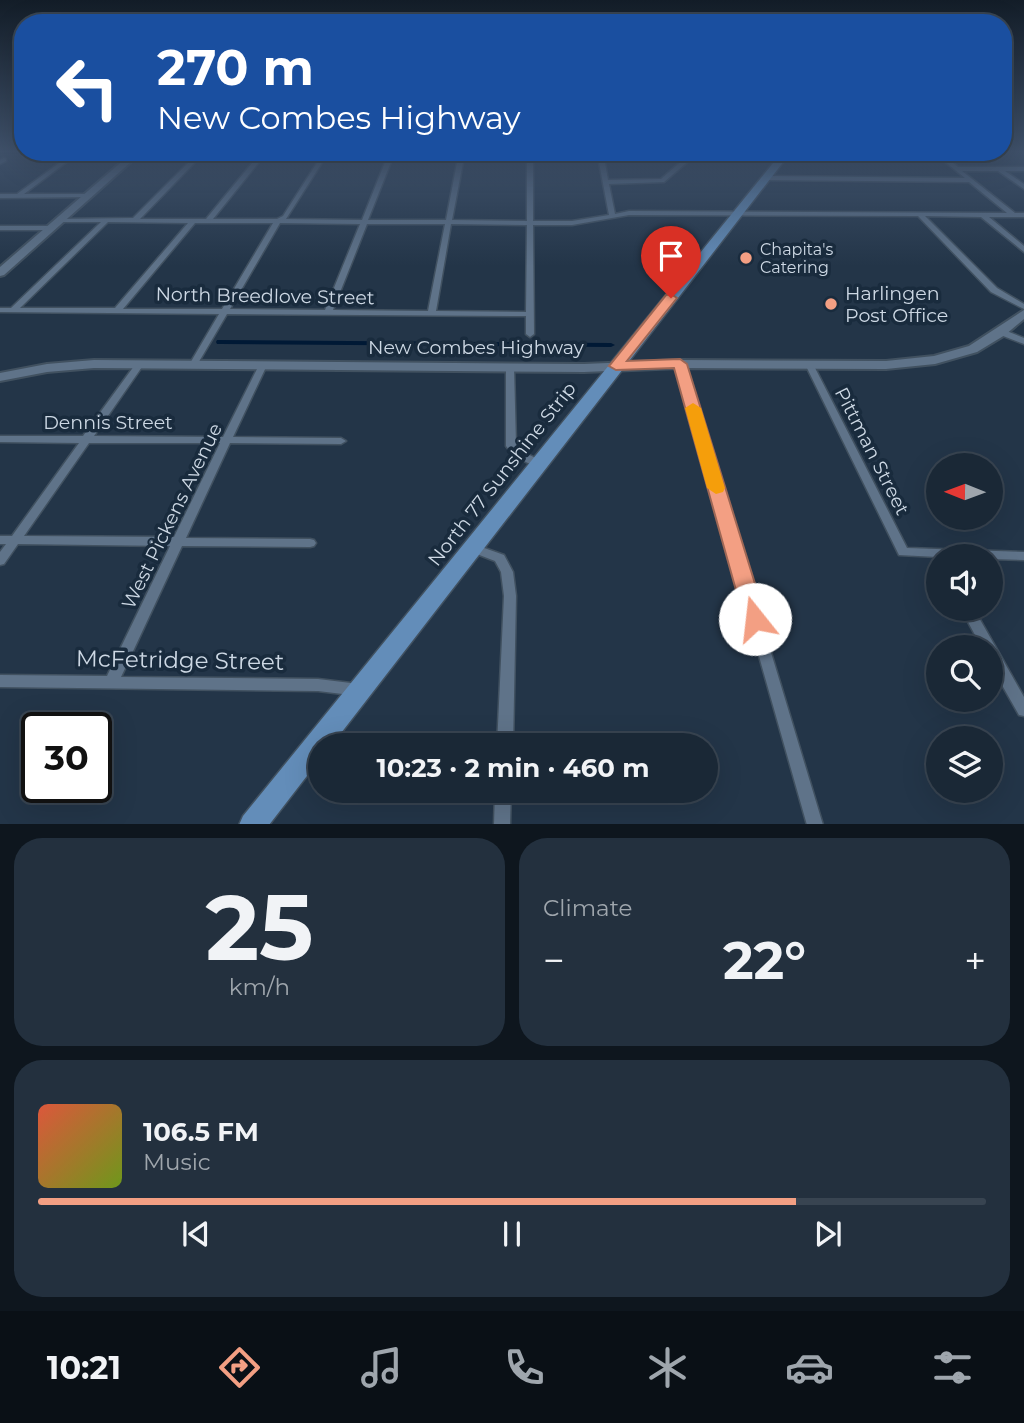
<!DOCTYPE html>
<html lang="en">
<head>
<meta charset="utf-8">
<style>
	:root { --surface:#1a2836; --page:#23303e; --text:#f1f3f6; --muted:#9fa6ad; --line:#384451; --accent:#f39f83 }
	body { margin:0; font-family:Montserrat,sans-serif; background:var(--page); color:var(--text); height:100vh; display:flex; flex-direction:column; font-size:26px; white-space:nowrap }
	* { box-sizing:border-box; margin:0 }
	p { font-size:23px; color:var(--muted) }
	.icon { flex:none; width:38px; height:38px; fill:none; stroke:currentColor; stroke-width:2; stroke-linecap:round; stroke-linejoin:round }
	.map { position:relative; height:824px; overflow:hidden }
	.details { display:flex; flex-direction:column; gap:14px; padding:14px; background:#0e161e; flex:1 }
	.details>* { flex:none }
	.top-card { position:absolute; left:14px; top:14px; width:998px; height:147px; border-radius:28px; box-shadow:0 7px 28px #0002,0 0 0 2px var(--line); background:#1a4fa0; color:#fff; overflow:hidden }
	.needle { width:46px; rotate:271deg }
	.buttons { position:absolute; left:926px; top:453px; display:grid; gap:14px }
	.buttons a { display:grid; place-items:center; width:77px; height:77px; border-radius:50%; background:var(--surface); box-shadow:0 7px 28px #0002,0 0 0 2px var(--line); font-size:35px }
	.speed { position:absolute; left:21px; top:712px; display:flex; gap:14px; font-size:35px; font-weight:700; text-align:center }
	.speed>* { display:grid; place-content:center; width:91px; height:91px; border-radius:50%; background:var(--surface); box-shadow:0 7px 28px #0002,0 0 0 2px var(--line); line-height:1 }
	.speed .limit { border:4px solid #111; border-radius:10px; background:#fff; color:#111 }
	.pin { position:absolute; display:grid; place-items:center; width:60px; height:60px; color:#fff; margin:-72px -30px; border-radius:50% 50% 50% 0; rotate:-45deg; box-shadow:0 0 7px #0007 }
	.pin .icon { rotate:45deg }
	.me { position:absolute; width:77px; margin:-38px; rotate:344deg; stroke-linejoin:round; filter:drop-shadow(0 0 5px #0008) }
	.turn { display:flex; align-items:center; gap:24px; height:147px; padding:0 28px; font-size:32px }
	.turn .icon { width:91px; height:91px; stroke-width:2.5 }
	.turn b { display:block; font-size:49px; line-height:60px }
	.big { font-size:52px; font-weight:700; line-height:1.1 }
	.details .card { flex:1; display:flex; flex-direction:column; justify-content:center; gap:10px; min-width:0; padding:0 24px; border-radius:28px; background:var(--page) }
	.details .dial { align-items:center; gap:0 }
	.dial b { font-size:91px; line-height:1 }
	.song { display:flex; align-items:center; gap:21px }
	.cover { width:84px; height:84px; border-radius:10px; background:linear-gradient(135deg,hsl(10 70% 55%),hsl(80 70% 35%)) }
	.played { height:7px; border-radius:4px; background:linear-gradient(90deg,var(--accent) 80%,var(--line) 80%) }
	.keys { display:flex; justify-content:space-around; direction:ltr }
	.heat { display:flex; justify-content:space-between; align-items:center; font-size:38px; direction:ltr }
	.details .tiles { flex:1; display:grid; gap:14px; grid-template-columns:1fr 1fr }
	.card:last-child { grid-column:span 2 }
	.trip { position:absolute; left:308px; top:733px; width:410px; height:70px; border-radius:35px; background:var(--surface); box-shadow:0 7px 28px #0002,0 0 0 2px var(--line); font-weight:700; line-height:70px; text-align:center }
	.tabs { display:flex; height:112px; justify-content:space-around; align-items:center; background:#0a1016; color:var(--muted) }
	.tabs .icon { width:49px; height:49px }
	.tabs .current { color:var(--accent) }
	.tabs b { font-size:32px; color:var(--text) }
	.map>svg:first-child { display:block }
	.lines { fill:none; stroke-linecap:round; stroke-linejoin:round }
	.canal { fill:#001935; fill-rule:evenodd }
	.street-casing { stroke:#415160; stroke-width:3 }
	.secondary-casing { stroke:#415160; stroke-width:4 }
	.primary-casing { stroke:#415160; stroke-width:3 }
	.street { fill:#5f7389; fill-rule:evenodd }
	.secondary { fill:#5f7389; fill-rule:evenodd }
	.primary { fill:#638db9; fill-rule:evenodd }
	.route { fill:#f39f83; stroke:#9e6755; stroke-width:2 }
	.slow { fill:#f59e0b }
	.poi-dot { fill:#f39f83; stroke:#192b3d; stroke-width:2.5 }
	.labels { text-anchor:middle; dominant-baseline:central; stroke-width:7; stroke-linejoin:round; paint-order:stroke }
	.far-poi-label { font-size:16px; fill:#cdd8e4; stroke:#192b3d; text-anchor:start }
	.poi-label { font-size:19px; fill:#cdd8e4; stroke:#192b3d; text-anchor:start }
	.street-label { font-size:19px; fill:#cdd8e4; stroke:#192b3d }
	.near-street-label { font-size:23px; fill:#cdd8e4; stroke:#192b3d }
</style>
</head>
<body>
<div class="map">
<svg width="1024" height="825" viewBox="0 0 1024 825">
	<rect width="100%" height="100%" fill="#233548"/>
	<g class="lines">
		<path class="canal" d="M23,151v1h99l-2,1 -120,1v-2z
			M217,340l394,3 4,2 -4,2 -391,-3h-3l-1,-2z"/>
		<g class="street-casing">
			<path id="street" d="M323,152h6l-2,2 41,-2 -43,6 -39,61 76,1 27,-68h6l-27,68h78l13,-68h6l-13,68 75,1v-69h6v69h39l37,-6 -12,-63h6l1,6 7,-6h7l-13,11 3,17 53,-1 31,-27h7l-35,30 -55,2 6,30 14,-3 378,2 -38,-31 -202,-2 -3,-2 3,-2 198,2 -32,-26h7l18,15h66v4h-19l19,13v5l-26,-18h-36l53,42h9v4h-35l35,29v6l-43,-35 -56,-1 72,72 27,16v5l-33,-17 -73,-76 -289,-1 -57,10h-39l1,109 -4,3 -4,-3v-18l-299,-2 -30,51 -4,3 -4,-3 30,-51 -219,-2v-4h11l90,-86h-40l-3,-2 1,-1 74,-1 61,-61h-58l-2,-1v-2h188zM200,157h57l-51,62h-66zM263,157l57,1 -37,58 -6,3h-64zM108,222l80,1 -73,85h-95zM195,223h78l-51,86h-99zM280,223l80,1 -35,86 -95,-1zM367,224h78l-17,87 -95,-1zM451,224l76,1 -1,87 -90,-1z
				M4,158l2,1v2l-6,3v-4z
				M66,158l2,1v2l-44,33h65l3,2 -1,1 -91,1v-4h17z
				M0,226h52l3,2 -3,2h-52z
				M998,330h6l20,8v6l-26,-10 -1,-2z
				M140,361l4,3 -50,72 129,1 36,-72 4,-3 4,3 -34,72 108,1 5,3 -5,3 -111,-1 -44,95 124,1 4,1 2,3 -2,3 -4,1 -128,-1 -61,131 197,2 41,5 5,2 2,4 -2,4 -5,2 -41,-5 -318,-4v-12l107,1 63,-130 -152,-2 -14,20 -4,1v-13l6,-8h-6v-8h12l67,-93 -79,-1v-6h83l54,-74zM89,443h131l-46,94 -150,-1z
				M680,361l4,3 139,461h-16l-131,-461z
				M809,361l4,3 94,184 117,4v8l-34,-1v-3l-52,1 -39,-2 -94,-191z
				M510,364l4,3 2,78 5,6 23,11 1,2 -1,2c-14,1 -30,-9 -38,-20v-79z
				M473,544l31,11 9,17 3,24 -3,150h-16l7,-150 -3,-24 -6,-11 -26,-10 -2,-3 2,-3z
				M961,609h13l50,88v19l-5,-1 -29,-51v-16h-8z
				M495,791h16l-1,34h-16z"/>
		</g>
		<g class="secondary-casing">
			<path id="secondary" d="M133,152h9l-138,123 -4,1v-9z
				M1024,310v9l-19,16 -28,17 -42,12 -49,5 -206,-1 -96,4 -490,-4 -47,4 -47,9v-8l47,-9 47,-4 490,4 96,-4 206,1 48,-5 35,-10z"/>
		</g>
		<g class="primary-casing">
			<path id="primary" d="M782,152h9l-460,594h-11v13l-51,66h-30l4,-9z"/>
		</g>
		<use href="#street" class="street"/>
		<use href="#secondary" class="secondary"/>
		<use href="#primary" class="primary"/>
	</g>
	<linearGradient id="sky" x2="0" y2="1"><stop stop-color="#131d28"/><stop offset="0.57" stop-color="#3f516a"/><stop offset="1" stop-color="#3f516a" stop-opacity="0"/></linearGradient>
	<rect width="1024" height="266" fill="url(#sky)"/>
	<path class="route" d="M671,294l6,4 -50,63 53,-2 7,5 79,255 -3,6 -8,3 -8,-3 -3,-6 -70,-251 -58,2 -7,-4 57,-71z"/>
	<path class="slow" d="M693,403l8,5 24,80 -2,4 -7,2 -9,-6 -22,-80z"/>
	<g class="poi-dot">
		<circle cx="746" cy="258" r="7"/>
		<circle cx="831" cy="304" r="7"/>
	</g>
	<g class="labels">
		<g class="far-poi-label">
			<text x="760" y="249">Chapita's<tspan x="760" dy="18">Catering</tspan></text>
		</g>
		<g class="poi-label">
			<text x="845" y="293">Harlingen<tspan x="845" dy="22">Post Office</tspan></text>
		</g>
		<g class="street-label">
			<text transform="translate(265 296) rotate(1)">North Breedlove Street</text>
			<text x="476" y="347">New Combes Highway</text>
			<text x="108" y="422">Dennis Street</text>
			<text transform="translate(872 451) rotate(63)">Pittman Street</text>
			<text transform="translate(502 474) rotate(-52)">North 77 Sunshine Strip</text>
			<text transform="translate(172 516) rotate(-64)">West Pickens Avenue</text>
		</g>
		<g class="near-street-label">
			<text transform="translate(180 660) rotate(1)">McFetridge Street</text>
		</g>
	</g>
</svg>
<div class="buttons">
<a><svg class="needle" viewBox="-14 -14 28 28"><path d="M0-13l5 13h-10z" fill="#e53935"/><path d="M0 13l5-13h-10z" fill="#9fa6ad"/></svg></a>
<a><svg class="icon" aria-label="sound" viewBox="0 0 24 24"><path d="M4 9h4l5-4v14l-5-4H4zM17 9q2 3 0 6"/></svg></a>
<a><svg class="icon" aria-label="search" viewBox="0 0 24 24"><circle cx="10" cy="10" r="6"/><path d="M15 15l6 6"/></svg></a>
<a><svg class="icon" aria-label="layers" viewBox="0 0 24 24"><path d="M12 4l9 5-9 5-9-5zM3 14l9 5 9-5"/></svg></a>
</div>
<div class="speed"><div class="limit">30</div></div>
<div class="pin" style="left:671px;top:298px;background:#d93025"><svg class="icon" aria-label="arrive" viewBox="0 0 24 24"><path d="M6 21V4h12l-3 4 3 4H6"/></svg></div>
<svg class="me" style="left:755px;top:619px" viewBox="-20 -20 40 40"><circle r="19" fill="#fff"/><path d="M0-13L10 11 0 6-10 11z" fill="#f39f83"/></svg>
<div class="trip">10:23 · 2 min · 460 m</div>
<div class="top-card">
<div class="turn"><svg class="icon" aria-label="left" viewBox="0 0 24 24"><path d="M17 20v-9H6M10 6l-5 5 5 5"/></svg><div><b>270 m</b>New Combes Highway</div></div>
</div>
</div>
<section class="details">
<div class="tiles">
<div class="card dial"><b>25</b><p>km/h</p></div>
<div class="card"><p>Climate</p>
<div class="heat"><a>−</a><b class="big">22°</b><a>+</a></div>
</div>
<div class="card">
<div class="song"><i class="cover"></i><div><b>106.5 FM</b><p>Music</p></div></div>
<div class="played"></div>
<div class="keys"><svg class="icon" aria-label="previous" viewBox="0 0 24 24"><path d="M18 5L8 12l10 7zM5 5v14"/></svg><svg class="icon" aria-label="pause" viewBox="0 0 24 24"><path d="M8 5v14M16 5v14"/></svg><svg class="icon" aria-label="next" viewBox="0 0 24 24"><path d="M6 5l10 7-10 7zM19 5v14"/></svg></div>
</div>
</div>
</section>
<nav class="tabs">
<b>10:21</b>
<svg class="icon current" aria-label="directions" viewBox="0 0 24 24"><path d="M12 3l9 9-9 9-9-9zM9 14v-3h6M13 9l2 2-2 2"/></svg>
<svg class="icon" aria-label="music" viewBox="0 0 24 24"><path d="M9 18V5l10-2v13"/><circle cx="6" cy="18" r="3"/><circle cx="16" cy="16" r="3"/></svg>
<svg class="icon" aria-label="phone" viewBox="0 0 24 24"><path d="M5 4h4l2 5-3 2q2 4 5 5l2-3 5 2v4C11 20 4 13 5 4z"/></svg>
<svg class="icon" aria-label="climate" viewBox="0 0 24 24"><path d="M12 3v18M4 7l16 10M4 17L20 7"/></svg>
<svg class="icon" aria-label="car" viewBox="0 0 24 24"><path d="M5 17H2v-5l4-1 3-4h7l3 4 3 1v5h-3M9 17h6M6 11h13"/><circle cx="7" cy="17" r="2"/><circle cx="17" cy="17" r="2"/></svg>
<svg class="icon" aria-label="filters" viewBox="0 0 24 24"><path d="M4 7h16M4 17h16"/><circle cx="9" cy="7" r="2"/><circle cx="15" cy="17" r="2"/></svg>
</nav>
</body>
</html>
